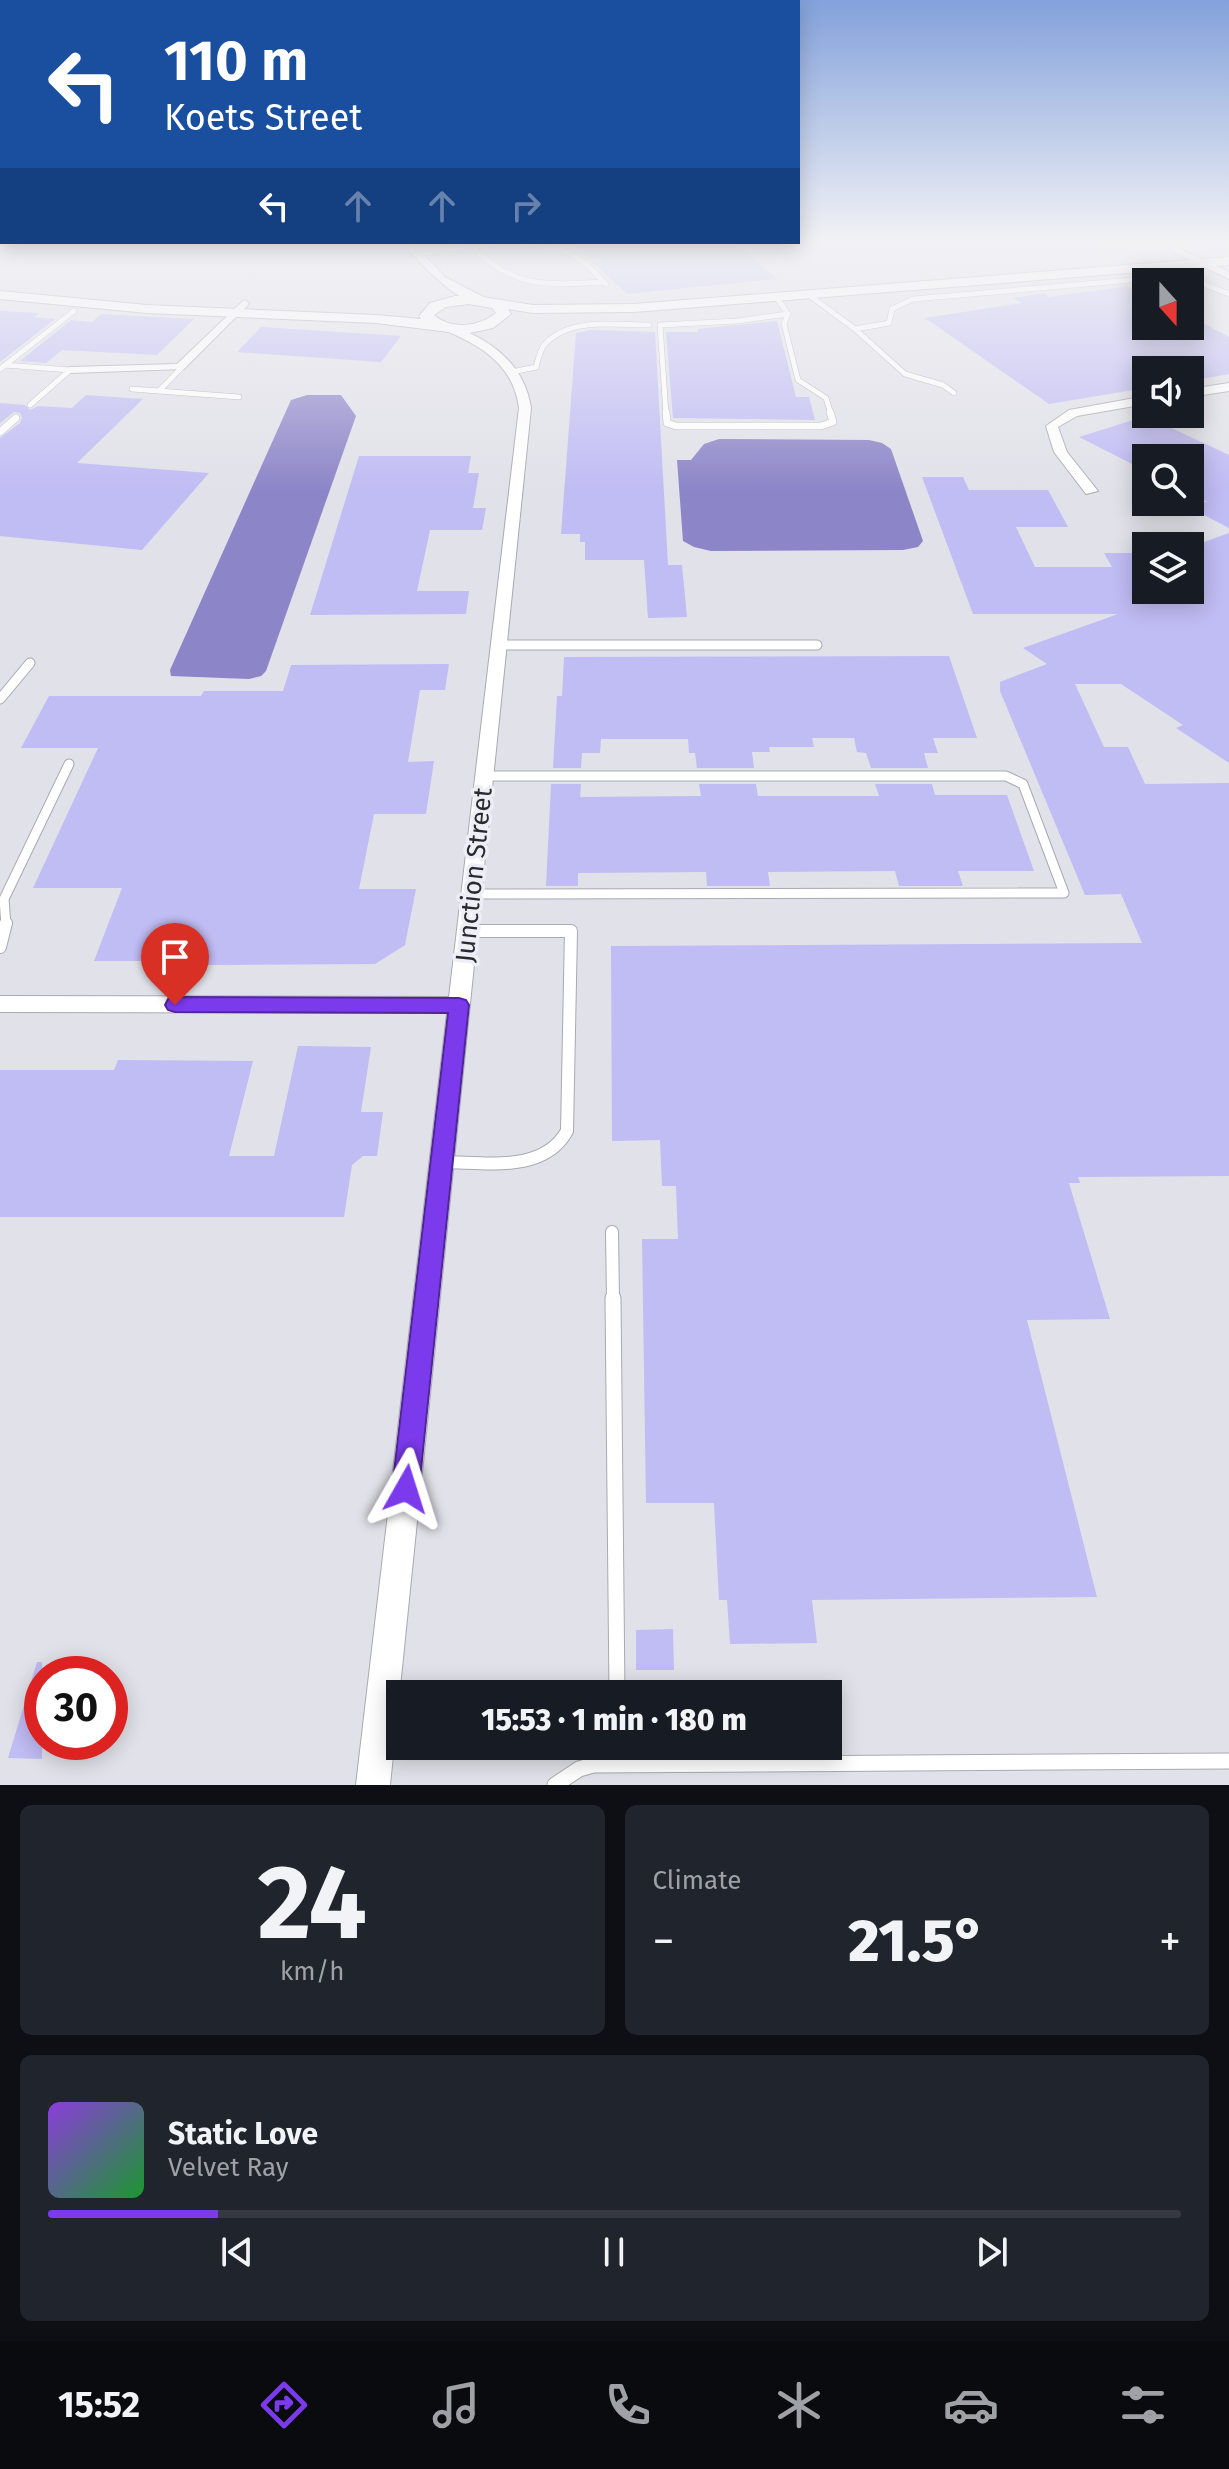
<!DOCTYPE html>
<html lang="en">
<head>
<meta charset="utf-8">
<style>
	:root { --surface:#171b24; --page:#20242c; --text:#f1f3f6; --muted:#9ea1a6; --line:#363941; --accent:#7c3aed }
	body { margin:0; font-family:"Fira Sans",sans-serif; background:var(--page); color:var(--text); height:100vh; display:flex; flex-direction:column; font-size:30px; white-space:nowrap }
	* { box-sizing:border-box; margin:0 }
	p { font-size:26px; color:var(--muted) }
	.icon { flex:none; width:44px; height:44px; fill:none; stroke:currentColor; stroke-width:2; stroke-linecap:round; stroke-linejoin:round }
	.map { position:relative; height:1785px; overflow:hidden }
	.panel { display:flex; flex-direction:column; gap:20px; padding:20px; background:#0d0f14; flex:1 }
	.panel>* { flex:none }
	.banner { position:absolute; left:0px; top:0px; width:800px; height:244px; box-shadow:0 4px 20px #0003; background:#1a4fa0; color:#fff; overflow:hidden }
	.needle { width:52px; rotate:159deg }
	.buttons { position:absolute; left:1132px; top:268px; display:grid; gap:16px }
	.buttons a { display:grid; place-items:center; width:72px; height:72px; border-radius:0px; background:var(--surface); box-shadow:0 4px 20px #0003; font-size:40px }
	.speed { position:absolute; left:24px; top:1656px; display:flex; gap:16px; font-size:40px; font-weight:700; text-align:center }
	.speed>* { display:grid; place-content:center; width:104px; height:104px; border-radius:50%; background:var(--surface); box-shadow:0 4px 20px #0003; line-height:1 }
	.speed .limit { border:12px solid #d22; background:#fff; color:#111 }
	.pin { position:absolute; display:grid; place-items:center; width:68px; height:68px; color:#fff; margin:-82px -34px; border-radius:50% 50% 50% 0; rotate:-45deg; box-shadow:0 0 8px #0007 }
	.pin .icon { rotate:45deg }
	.me { position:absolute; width:88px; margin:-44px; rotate:6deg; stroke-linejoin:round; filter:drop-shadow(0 0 6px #0008) }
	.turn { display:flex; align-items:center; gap:28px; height:168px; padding:0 32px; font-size:36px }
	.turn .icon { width:104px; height:104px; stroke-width:2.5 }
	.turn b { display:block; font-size:56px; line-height:68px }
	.lanes { display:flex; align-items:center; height:76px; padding:0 32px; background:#0003; justify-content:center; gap:40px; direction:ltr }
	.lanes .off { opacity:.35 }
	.big { font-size:60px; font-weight:800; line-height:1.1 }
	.panel .tile { flex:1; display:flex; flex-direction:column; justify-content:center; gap:12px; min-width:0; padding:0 28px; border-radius:12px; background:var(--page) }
	.panel .dial { align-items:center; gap:0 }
	.dial b { font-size:104px; line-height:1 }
	.song { display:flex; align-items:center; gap:24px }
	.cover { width:96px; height:96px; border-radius:12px; background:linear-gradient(135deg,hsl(270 70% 55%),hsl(130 70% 35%)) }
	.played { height:8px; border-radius:4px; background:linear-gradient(90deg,var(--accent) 15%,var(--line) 15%) }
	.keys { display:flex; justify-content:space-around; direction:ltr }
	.heat { display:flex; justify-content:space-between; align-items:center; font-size:44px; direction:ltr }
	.panel .tiles { flex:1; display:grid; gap:20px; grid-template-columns:1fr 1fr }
	.tile:last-child { grid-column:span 2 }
	.trip { position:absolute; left:386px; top:1680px; width:456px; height:80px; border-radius:0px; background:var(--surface); box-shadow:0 4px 20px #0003; font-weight:800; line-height:80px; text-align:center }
	.tabs { display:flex; height:128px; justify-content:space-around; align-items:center; background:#090b0e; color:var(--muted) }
	.tabs .icon { width:56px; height:56px }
	.tabs .on { color:var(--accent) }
	.tabs b { font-size:36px; color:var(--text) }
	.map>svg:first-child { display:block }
	.water { fill:#8c85c8 }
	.building { fill:#c0bcf4 }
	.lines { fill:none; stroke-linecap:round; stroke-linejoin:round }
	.lane-far4-casing { stroke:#a9a9b1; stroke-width:6 }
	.lane-far3-casing { stroke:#a9a9b1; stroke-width:8 }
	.lane-far2-casing { stroke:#a9a9b1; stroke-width:11 }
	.lane-far1-casing { stroke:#a9a9b1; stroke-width:14 }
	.lane-casing { stroke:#a9a9b1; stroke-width:17 }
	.street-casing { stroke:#a9a9b1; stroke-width:2 }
	.secondary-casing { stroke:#a9a9b1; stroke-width:2 }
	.lane-far4 { stroke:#fff; stroke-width:5 }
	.lane-far3 { stroke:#fff; stroke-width:7 }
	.lane-far2 { stroke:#fff; stroke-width:9 }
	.lane-far1 { stroke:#fff; stroke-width:12 }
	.lane { stroke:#fff; stroke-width:15 }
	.street { fill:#fff; fill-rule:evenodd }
	.secondary { fill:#fff; fill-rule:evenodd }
	.route { fill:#7c3aed; stroke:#51269a; stroke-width:2 }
	.labels { text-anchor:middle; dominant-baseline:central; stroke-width:7; stroke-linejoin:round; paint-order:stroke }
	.street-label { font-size:26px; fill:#2a2a2e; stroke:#eeeef7 }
</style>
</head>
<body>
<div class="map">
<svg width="1229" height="1785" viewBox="0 0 1229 1785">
	<rect width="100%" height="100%" fill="#e1e1e9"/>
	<path class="water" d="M307,395h34l15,21 -90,255 -5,5 -12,3 -78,-3 -1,-6 121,-270z
		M719,439l150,1 13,3 9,6 32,92 -5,6 -15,3 -192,1 -17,-4 -11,-6 -6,-81h14l13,-16z"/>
	<path class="building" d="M570,242h166l41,37 -150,15z
		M1128,286l18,10v30h44v-10l39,21v37l-39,7v-11h-44v18l-97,16 -124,-86 97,-15 -9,-5 31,-5 5,4z
		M0,311l40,2 -6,4 21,2 -55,43z
		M101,314l93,5 -37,36 -95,-5 -16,13 -26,-2 51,-41 21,2z
		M777,321l19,76h13l6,23 -142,-2 -7,-86h32v-3z
		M261,327l140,9 -20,26 -144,-10z
		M591,330l64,2 13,233h14l5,52 -39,1 -4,-58h-59v-18h-5v-8h-19l15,-201z
		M86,395l57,4 -66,64 132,10 -67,77 -142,-14v-98l20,-15 2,-5 -2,-5 -6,-1 -14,11v-20l25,2 5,5 8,-4 34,2z
		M1146,416l83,39v73l-50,-26h28l-17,-9v-35h-44v13l-67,-34z
		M359,456h112l-3,17h11l-6,35h13l-4,22h-52l-13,61h52l-3,23 -156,1z
		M922,477h41l6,13h79l20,37h-52l19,40h77l-8,-14h29l13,22v15h44v-43l39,-14v230l-53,-35 7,-3 -62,-41h-46l29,63h24l17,37 84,-1v393l-151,1 2,6h-11l41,136 -83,1 70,277 -285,3 5,43 -87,1 -3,-44h-8l-5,-97h-68l-4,-264h36l-2,-53h-14l-2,-46 -48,1 -1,-195 531,-3 -21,-49 -36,1 -85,-204v-9l47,-18 -24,-16 95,-34h-145z
		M949,656l28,82h-44l5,15h-14l4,15h-57l-5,-15 -9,-1 -3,-14h-42l2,9h-45l1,5h-18l2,16h-57l-2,-15h-6l-1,-14h-87l-1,14h-18l-1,15h-28l4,-72h5l2,-39z
		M449,664l-4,26h-25l-12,72 26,-1 -8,53h-52l-15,75h57l-11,56 -30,19 -179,1 2,-4h-104l28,-73h-89l65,-140h-77l28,-52h152l3,-5h79l8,-26z
		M551,784h30l-1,13 121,-1 -2,-12h57l2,12h121l-4,-12h57l3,11h72l27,76h-76l5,15h-64l-4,-15 -127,1 2,14h-63l-1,-14 -128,1v13h-32z
		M298,1046l73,1 -10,65h22l-6,44h-14l-11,9 -8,52h-344v-147h114l4,-10 135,1 -24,95h45z
		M673,1629l1,41h-38v-40z
		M37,1662h5v97l-34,-1z"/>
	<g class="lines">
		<g class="lane-far4-casing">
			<path id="lane-far4" d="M1097,241l65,4
				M473,248c42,41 75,37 130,34
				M417,254c49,-6 109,-22 156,1 13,7 23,19 33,29
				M809,295l46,34 50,45 38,11 11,8
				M777,298l11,16
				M788,314l-4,10 14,56 28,18 5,16
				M855,329l34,-6 3,-14 21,-10 231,-20 51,2 34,13
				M5,365l65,5
				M0,369l74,-58
				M512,372l24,-5c2,-7 4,-18 9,-23 25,-27 71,-19 104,-19
				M132,389l107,8
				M159,391l26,-27
				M30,405l40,-35
				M666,414l-6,-89 77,-4 51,-7"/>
		</g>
		<g class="lane-far3-casing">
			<path id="lane-far3" d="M666,412l1,11 9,3h145l12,-4 -3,-10
				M0,432l16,-14"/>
		</g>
		<g class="lane-far2-casing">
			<path id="lane-far2" d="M499,645h318
				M0,699l30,-36
				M472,894l592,-1 -41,-109 -17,-8h-521
				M6,925l-2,-26 65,-135"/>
		</g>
		<g class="lane-far1-casing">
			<path id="lane-far1" d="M0,947l6,-24
				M442,1162c42,0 101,12 125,-31l4,-200h-103
				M612,1232l1,68"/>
		</g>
		<g class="lane-casing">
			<path id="lane" d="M613,1298l4,396
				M555,1785l24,-16 14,-4 636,-4"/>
		</g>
		<g class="street-casing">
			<path id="street" d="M1150,241h13l66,31v7z
				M402,242h10l33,35 48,25c-25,15 -77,-42 -91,-60z
				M244,300l5,3 -1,2 -64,64 -114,4 -6,-3 6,-3 107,-3z
				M443,323c43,13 81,38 88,85l-141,1377h-34l91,-772 -447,-1v-16l449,1 70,-589c-6,-45 -40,-64 -80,-80l-1,-2z
				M1229,383v8l-39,6v-8z
				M1146,396v8l-69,12 -19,11 9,25 31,39 -12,3 -32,-42 -8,-26 23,-16z"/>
		</g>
		<g class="secondary-casing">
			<path id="secondary" d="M1229,257v8l-595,47 -101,1 -25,-4 3,5 -18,14 -28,6 -89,-11 -229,-10 -147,-14v-8l147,14 229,10 45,4 -2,-3 11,-13 25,-7h21l57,9 101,-1zM469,304l23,4 4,5c-17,14 -45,17 -62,2l12,-8z"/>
		</g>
		<use href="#lane-far4" class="lane-far4"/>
		<use href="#lane-far3" class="lane-far3"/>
		<use href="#lane-far2" class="lane-far2"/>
		<use href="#lane-far1" class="lane-far1"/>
		<use href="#lane" class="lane"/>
		<use href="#street" class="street"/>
		<use href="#secondary" class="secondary"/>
	</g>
	<linearGradient id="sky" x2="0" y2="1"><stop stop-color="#83a1db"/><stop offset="0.49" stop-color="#f2f2f5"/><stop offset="1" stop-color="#f2f2f5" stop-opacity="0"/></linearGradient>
	<rect width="1229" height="491" fill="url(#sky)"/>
	<path class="route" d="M175,997l284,1 7,2 3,5 -50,484 -4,9 -9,4 -10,-4 -4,-9 56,-476 -273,-1 -7,-2 -3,-5 3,-6z"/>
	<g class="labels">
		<g class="street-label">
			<text transform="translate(474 875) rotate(-84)">Junction Street</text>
		</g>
	</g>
</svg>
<div class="buttons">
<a><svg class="needle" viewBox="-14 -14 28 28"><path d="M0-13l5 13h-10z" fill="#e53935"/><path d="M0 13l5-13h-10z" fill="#9ea1a6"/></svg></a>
<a><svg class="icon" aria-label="sound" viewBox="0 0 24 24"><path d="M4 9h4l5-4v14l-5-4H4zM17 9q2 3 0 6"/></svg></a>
<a><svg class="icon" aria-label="search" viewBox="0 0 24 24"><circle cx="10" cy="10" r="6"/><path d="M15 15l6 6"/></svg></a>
<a><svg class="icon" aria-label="layers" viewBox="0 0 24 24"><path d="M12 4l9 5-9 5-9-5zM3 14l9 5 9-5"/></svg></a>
</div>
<div class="speed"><div class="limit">30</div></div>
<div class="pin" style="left:175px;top:1005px;background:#d93025"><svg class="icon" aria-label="arrive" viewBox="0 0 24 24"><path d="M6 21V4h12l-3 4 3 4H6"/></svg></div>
<svg class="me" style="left:406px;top:1489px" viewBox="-20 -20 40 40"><path d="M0-17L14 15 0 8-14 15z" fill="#7c3aed" stroke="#fff" stroke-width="4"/></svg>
<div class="trip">15:53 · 1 min · 180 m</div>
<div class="banner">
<div class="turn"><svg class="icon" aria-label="left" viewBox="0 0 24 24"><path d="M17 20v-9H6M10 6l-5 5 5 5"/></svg><div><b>110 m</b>Koets Street</div></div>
<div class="lanes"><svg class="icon" aria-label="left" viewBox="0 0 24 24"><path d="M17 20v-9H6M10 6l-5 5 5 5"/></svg><svg class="icon off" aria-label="ahead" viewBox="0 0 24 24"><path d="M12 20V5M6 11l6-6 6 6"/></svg><svg class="icon off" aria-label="ahead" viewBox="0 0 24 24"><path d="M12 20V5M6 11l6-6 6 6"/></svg><svg class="icon off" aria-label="right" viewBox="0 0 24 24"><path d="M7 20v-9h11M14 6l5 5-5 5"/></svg></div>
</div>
</div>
<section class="panel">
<div class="tiles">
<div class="tile dial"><b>24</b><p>km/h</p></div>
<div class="tile"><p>Climate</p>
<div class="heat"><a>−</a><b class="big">21.5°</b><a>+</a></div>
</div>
<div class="tile">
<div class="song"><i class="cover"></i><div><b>Static Love</b><p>Velvet Ray</p></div></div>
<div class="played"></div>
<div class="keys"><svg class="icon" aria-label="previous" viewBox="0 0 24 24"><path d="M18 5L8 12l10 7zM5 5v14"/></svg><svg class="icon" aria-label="pause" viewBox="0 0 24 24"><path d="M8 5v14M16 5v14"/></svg><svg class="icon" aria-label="next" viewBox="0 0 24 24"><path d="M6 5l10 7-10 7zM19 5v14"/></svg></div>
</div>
</div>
</section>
<nav class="tabs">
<b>15:52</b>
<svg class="icon on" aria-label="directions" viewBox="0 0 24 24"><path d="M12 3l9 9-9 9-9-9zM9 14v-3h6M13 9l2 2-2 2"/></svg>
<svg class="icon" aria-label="music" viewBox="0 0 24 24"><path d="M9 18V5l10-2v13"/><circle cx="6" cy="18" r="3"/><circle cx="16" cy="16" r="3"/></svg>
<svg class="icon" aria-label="phone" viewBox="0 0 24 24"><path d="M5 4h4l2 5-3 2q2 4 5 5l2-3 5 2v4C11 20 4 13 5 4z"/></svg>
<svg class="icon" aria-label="climate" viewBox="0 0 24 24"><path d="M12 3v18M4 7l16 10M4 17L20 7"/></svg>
<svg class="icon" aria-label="car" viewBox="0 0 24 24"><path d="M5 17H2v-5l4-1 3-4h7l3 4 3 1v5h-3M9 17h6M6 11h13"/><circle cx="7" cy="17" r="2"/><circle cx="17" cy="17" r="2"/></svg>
<svg class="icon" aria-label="filters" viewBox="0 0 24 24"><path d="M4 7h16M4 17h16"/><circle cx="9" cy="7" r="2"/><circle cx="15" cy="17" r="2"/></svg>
</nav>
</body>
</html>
